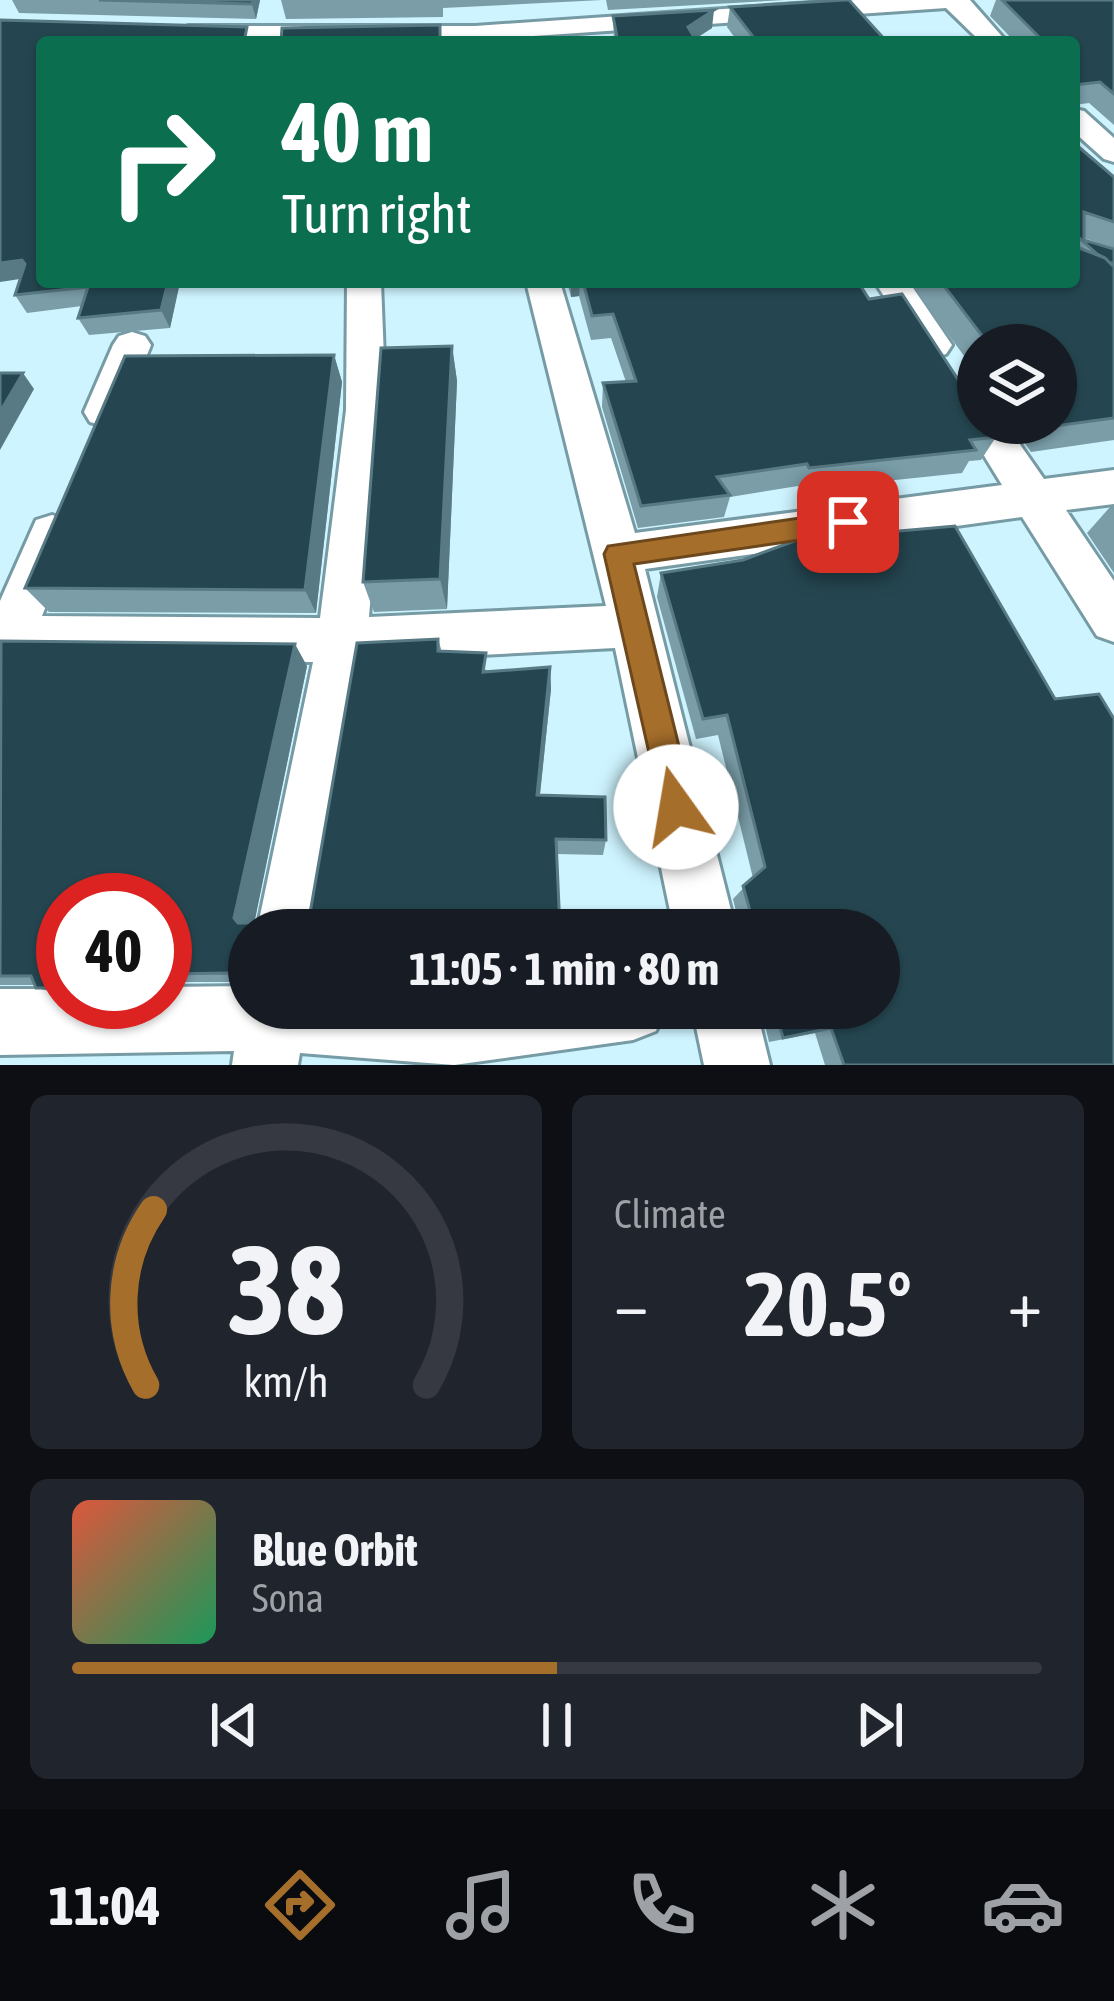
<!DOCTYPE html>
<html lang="en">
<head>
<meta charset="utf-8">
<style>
	:root { --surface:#171b24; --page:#20242c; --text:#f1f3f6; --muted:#9ea1a6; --line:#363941; --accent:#a66e2b }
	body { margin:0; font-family:"Asap Condensed",sans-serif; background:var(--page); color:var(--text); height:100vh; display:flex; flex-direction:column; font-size:45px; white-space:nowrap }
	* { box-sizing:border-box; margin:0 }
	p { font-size:39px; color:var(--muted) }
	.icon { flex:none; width:66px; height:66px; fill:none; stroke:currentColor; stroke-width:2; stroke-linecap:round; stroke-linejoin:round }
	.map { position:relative; height:1065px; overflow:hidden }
	.sheet { display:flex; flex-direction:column; gap:30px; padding:30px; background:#0d0f14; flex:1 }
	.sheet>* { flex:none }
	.hud { position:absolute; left:36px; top:36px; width:1044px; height:252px; border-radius:12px; box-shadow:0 3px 9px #0004; background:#0b6e4f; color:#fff; overflow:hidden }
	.tools { position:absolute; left:957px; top:324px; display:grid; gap:24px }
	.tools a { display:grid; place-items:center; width:120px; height:120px; border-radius:50%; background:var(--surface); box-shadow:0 3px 9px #0004; font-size:60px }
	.speed { position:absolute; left:36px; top:873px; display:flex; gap:24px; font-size:60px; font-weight:700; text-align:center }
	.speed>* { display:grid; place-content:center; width:156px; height:156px; border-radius:50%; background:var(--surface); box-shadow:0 3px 9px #0004; line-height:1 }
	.speed .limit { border:18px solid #d22; background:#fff; color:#111 }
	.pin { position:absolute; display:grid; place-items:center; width:102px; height:102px; color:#fff; margin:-51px; border-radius:24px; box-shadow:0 6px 18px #0006 }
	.me { position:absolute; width:132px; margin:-66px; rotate:347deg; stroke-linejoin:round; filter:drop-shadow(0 0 9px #0008) }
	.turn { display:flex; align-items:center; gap:42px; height:252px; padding:0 48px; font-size:54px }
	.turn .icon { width:156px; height:156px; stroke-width:2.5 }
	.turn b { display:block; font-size:84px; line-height:102px }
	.big { font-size:90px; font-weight:700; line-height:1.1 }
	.sheet .card { flex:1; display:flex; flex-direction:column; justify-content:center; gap:18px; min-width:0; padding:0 42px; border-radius:18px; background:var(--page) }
	.sheet .dial { align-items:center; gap:0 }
	.dial svg { height:312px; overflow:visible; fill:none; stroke:var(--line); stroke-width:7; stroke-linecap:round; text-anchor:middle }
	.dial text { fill:var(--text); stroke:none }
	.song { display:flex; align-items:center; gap:36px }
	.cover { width:144px; height:144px; border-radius:18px; background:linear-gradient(135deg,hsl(10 70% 55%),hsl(150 70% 35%)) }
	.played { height:12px; border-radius:6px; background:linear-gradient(90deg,var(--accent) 50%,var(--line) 50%) }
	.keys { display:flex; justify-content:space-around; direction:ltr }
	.heat { display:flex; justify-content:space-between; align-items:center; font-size:66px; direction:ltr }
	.sheet .tiles { flex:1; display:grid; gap:30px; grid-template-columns:1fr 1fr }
	.card:last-child { grid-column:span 2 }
	.trip { position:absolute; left:228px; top:909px; width:672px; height:120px; border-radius:60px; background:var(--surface); box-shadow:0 3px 9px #0004; font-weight:700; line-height:120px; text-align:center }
	.dock { display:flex; height:192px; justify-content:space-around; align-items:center; background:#090b0e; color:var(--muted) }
	.dock .icon { width:84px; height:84px }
	.dock .active { color:var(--accent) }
	.dock b { font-size:54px; color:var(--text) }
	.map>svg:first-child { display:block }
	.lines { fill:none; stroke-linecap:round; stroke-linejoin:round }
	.minor-casing { stroke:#779ba5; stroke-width:6 }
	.minor { fill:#fff; fill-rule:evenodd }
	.wall { fill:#7a9da8 }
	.shaded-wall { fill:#587a84 }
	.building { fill:#254650; stroke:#587a84; stroke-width:3 }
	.route { fill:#a66e2b; stroke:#6c481c; stroke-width:3 }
</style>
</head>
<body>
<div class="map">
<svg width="1114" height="1065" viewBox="0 0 1114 1065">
	<rect width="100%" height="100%" fill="#cef4ff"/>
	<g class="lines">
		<g class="minor-casing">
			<path id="minor" d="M855,0h115l37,42h-26l-35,-34 -471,32h-287l-12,-7 12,-7h287z
				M1074,109l10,2 30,27v24l-10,-3 -30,-27z
				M347,282h34l5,128 -17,207 237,-11 -80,-324h34l75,251 367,-48 -38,-62 6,-10 8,-3v13h27l39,56 70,-9v34l-48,6 48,71v61l-17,-6 -75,-119 -377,52 91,361h-62l-59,-282 -252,13 -44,269h-62l56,-268 -288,-3 -7,15 -18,7v-80l36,-81 16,-5 16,5 7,13 -33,83 278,2 26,-208z
				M875,282h34l43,63 -6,9 -13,4 -13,-4z
				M132,332l13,4 6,9 -27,67 -6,10 -14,4 -14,-4 -6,-10 29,-67 6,-9z
				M249,986v22h416l-9,23 -23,9 -179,25 -154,-12 -2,12h-66l2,-14 -234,4v-66h63v13h102v-15z
				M692,1008h64l14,57h-66z"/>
		</g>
		<use href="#minor" class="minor"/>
	</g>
	<path class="wall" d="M12,0h248l-4,19 -237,-6z
		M281,0h321l-159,8v9l-157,2z
		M606,0h179l-177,10z
		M996,0h118v125l-25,-22 -15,2v-63h-59l-25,-26z
		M730,7l157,35h-149l-11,-15z
		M613,16l99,12 -17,11 2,3h-83z
		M0,20l42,262h138l-10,46 -81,7 -11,-17 4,-12 -55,7 -12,-18 5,-16z
		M1074,143l40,34v71l-30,-10v2l30,9v191l-83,12 -21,-29h46v-78h-78v30l-68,-93h164z
		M273,282h43l-42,5z
		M567,282h291l11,17 127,138 -15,23 -12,1 -7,12 -162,17 -2,-4 -68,11 -6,20 -86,11 -36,-121 1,-24 23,-1 -15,-44 -20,2 -12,-44 -8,1z
		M452,346l5,35 -10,228 -73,3 -11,-30z
		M334,355l8,27 -26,231 -267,-1 -24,-24z
		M1110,507h4v66l-27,-40z
		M661,573l453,492h-289l-10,-32 -46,9 -8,-34h118v-78h-146l6,-6 -6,-25 20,-21 -35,-143 -22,4 -39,-142z
		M438,639l4,13 47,19 61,-4 1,22 -11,106 66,45 -3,15 -46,-1 -325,128h-67v-82h-102v94l-27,-6 -2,-3h-34v-342l307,23 -53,257h50l5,-4z"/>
	<path class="shaded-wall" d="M253,0h7l-4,19 -4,-15z
		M714,10l-2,18 -22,14 -2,-15z
		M22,260l11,17 -33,5v-19z
		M168,282h12l-10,46 -9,-18z
		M571,282h9l-1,14 -8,1z
		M452,346l5,35 -10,228 -7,-30z
		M334,355l8,27 -26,231 -11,-23z
		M23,373l11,16 -34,61v-38z
		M295,644l12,22 -54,263 -15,-6 -4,-5z
		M550,667l1,22 -13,123 -1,-17z"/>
	<path class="building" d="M99,0h154l-1,4z
		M844,0h5l38,42h-130l-27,-35z
		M1002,0h112v94l-14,-12 -26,3v-43h-30z
		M714,10l-26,17 9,15h-79l-5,-26z
		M0,20l247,7 -3,15h-202v240h126l-7,28 -83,8 10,-31 -73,8 10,-31 -3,-4 -22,3z
		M440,25v17h-159l1,-14z
		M1074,143l40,34v45l-30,-10v28l30,9v14h-4l-5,-5 -8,-4 -23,-21z
		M1074,246l31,12 9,9v151l-66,9 -3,-4h11v-78h-67l-48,-63h133z
		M583,282h275l11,17 33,-5 76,116v13h9l9,14 -26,3 6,10 -167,18 -2,-4 -90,13 13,18 -89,11 -38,-123 33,-2 -23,-67 -21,2z
		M452,346l-12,233 -77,3 18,-234z
		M334,355l-29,235 -280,-2 100,-232z
		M0,373h23l-23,39z
		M955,526l100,173 44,-5 15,25v346h-270l-13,-37 -48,10 -8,-30h104v-78h-138l-2,-6 13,-6 -9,-32 22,-19 -38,-152 -24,4 -42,-146 82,-13 54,-20z
		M438,639v12l48,2 -3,19 67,-5 -13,128 68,2 1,43 -50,-1 4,91h-311v59h-15l-5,-16 -64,1v-74h-102v88h-27l-5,-12h-31l1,-335 294,3 -61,274 4,5h66l5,-4 48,-276z"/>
	<path class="route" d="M848,511l13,11 -13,11 -214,31 60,243 -5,12 -13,5 -12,-5 -60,-265 4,-8z"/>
</svg>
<div class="tools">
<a><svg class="icon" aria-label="layers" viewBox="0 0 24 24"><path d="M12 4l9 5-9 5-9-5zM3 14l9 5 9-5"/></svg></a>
</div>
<div class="speed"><div class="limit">40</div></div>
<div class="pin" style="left:848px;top:522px;background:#d93025"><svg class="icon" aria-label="arrive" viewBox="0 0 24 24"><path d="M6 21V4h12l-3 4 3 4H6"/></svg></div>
<svg class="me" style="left:676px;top:807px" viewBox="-20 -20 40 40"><circle r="19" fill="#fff"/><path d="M0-13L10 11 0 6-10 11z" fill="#a66e2b"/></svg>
<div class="trip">11:05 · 1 min · 80 m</div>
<div class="hud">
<div class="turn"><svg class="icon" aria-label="right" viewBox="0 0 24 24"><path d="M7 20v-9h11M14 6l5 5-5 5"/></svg><div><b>40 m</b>Turn right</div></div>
</div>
</div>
<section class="sheet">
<div class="tiles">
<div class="card dial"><svg viewBox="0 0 100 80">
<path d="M14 69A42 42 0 1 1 86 69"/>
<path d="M14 69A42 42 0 0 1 16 24" stroke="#a66e2b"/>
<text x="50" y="56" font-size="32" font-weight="700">38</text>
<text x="50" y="72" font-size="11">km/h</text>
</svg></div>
<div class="card"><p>Climate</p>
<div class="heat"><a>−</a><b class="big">20.5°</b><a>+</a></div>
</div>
<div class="card">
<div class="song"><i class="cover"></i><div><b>Blue Orbit</b><p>Sona</p></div></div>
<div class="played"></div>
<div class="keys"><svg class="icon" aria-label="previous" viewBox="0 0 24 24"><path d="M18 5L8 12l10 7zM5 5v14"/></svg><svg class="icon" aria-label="pause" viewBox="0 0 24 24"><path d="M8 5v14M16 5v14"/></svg><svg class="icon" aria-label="next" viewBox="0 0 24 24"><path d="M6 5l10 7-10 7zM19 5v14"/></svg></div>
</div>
</div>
</section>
<nav class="dock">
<b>11:04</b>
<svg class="icon active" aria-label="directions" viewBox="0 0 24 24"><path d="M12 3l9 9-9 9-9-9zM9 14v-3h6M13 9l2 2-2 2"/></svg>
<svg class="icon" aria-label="music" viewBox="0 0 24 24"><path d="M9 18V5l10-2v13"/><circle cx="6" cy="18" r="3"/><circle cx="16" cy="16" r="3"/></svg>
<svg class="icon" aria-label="phone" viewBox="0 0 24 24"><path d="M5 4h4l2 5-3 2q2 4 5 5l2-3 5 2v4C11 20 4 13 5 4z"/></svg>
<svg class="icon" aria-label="climate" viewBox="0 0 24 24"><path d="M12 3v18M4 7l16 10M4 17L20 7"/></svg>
<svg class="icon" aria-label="car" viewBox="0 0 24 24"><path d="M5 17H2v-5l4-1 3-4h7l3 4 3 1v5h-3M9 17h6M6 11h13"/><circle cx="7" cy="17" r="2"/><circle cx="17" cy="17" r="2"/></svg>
</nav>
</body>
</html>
